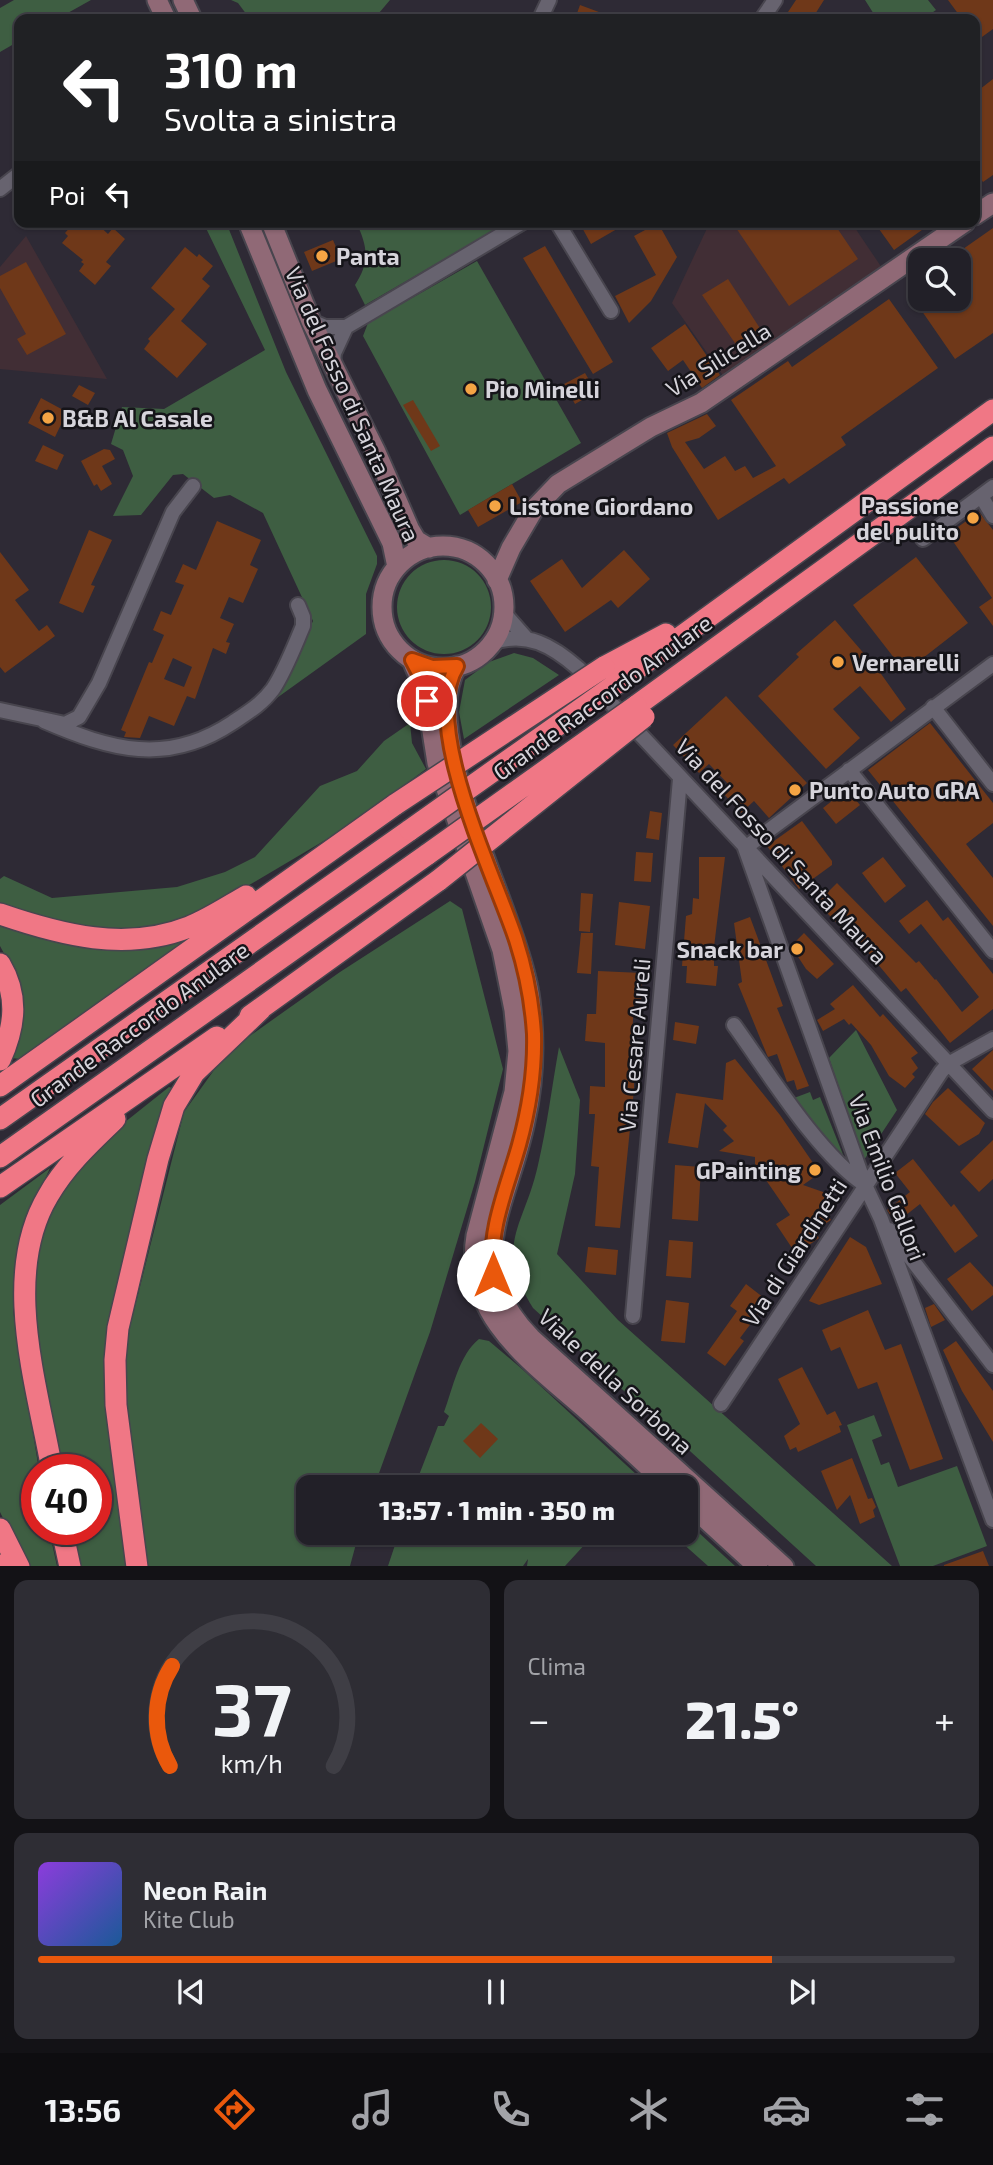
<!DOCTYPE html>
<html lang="it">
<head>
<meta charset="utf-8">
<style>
	:root { --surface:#222028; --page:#2e2d34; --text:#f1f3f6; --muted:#a2a3a8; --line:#3f3e45; --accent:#ea580c }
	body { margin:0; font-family:"Exo 2",sans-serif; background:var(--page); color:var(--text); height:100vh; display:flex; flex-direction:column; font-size:26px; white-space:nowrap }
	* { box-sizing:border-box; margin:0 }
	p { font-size:23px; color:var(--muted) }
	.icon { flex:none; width:38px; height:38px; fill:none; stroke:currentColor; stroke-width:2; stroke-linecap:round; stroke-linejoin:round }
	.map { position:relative; height:1566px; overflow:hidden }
	.details { display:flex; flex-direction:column; gap:14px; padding:14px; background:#131216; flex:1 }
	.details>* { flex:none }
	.banner { position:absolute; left:14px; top:14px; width:966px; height:214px; border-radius:14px; box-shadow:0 2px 5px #0004,0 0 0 2px var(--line); background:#202124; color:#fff; overflow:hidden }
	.fabs { position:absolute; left:908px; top:248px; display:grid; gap:14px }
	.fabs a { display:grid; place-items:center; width:63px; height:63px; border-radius:14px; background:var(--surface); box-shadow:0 2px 5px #0004,0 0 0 2px var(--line); font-size:35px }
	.speed { position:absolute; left:21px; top:1454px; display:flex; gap:14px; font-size:35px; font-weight:700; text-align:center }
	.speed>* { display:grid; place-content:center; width:91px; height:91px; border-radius:50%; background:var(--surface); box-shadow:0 2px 5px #0004,0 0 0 2px var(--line); line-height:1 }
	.speed .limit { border:10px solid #d22; background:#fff; color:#111 }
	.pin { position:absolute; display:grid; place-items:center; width:60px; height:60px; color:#fff; margin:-30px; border:4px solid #fff; border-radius:50%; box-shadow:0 2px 7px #0007 }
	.me { position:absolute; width:77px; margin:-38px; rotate:0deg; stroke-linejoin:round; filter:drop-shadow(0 0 5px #0008) }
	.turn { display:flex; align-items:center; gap:24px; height:147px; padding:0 35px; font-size:32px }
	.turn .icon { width:91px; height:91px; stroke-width:2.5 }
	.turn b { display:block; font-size:49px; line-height:60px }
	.then { display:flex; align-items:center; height:66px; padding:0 35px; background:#0003; gap:14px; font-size:26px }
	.big { font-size:52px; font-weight:800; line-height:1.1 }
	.details .widget { flex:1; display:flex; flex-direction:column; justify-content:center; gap:10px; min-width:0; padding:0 24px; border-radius:14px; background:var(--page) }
	.details .dial { align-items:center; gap:0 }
	.dial svg { height:182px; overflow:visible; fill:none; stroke:var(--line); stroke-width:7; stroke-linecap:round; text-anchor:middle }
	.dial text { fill:var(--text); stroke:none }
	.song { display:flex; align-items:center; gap:21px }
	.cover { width:84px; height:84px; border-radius:10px; background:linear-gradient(135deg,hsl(270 70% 55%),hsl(210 70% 35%)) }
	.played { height:7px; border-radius:4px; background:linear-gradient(90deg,var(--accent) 80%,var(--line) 80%) }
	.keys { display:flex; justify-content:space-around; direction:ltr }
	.heat { display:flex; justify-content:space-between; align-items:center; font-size:38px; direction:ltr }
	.details .tiles { flex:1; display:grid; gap:14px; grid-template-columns:1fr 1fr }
	.widget:last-child { grid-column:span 2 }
	.trip { position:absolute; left:296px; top:1475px; width:402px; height:70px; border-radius:14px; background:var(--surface); box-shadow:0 2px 5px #0004,0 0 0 2px var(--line); font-weight:800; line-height:70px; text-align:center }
	.menu { display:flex; height:112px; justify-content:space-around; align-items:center; background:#0e0d10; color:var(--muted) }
	.menu .icon { width:49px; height:49px }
	.menu .active { color:var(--accent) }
	.menu b { font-size:32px; color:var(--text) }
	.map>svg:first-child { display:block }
	.industrial { fill:#412e35 }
	.green { fill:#3e5e42 }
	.building { fill:#6f3819; fill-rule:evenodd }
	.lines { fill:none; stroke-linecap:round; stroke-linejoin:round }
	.street-casing { stroke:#48454e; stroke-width:18 }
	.secondary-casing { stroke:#48454e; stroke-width:23 }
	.highway-casing { stroke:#48454e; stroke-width:24 }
	.street { stroke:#67636f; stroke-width:14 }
	.secondary { stroke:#906976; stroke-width:19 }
	.highway { stroke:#f07785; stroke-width:21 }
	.highway-bridge-casing { stroke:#48454e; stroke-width:24; stroke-linecap:butt }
	.highway-bridge { stroke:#f07785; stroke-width:21 }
	.route-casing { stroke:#983908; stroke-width:18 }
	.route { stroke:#ea580c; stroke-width:12 }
	.poi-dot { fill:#f4a444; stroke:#151419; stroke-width:2.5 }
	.labels { text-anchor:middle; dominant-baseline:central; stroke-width:5; stroke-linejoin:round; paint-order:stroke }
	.poi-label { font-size:23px; font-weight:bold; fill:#d6d4db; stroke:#151419; text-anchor:start }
	.street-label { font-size:23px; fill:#d6d4db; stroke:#151419 }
</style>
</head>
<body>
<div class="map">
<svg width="993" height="1567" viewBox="0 0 993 1567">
	<rect width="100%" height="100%" fill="#2e2a35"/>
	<path class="industrial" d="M710,222h141l31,46 -158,109 -52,-74z
		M26,236l17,30 64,113 -107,-10v-102z"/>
	<path class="green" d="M14,0h77l-34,19h-38v22l-19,11v-44z
		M231,0h159l-11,13 4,6h-133l-12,-16z
		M865,0h63l8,10 -13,9h-46z
		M203,222h23l60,150 91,184v8l-11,30v40l-92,66 39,-79 -50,-108 -33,-18 -16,3 -31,-24 -10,1 -32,40 -28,1 20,-40 -10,-26 -12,-6 11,-37 42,2 101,-59z
		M356,222h152l-143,83 -10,-20c15,-23 13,-38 1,-63z
		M477,261l104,182 -121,72 -97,-179 5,-13z
		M397 607a47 47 0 1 1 94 0a47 47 0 1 1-94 0Z
		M514,653l19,5 26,17 -95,64 -5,-27 6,-32 24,-18z
		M410,723l2,20 14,26 -77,57 -120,71 -46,24 -55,10h-43l-85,-25v-27l4,-3 48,22 125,-11 48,-15 30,-15 65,-71 37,-15 27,-30z
		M450,901l12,8 41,160 -28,113 -45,150 -56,155 -66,1v45h51l-9,33 -207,1 -19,-133 1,-88 59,-234 43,-60 113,-80z
		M0,921l178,20 3,4 -160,114 -10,-1 8,-18 4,-38 -3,-19 -20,-37z
		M856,1030l41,80 -33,50 -35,-102z
		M559,1047l21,53 -5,74 -18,80 61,66 274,246h-76l-283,-258c-40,-64 -9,-80 5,-143 9,-38 14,-79 21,-118z
		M169,1087l7,2 -65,239 -7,39 1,32 24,167h-48l-9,-36h24v-60h-36l-26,-143 2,-77 20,-54 54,-62z
		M810,1092l3,8 7,-3 26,65 -52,-64z
		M50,1168l-26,57 -10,53 -1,33 26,159 -2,60h12l8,36h-30l-27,-54v-307z
		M479,1339l10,2 33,28 128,118 -236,1 24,-62h6l5,-10 -5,-4c9,-24 15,-57 35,-73z
		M874,1415l8,21 -10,4 9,25 8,-3 9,25 59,-21 30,80 -54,20h-33l-53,-141z
		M686,1521l49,45h-27l-37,-33h15z
		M399,1533h186l2,9 -22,24h-38l1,-7 -5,7h-135z"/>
	<path class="building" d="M796,0h28l-12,19h-20l-6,-4z
		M948,0h45v29l-18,13v-23h-13z
		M580,5l35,13v1h-40z
		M993,79v96l-10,7 -8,-11v-78z
		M75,222h20l13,12 5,-6 12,11 -19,23 5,4 -16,19 -16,-14 5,-7 -3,-2 2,-2 -21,-17 6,-7 -3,-3z
		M579,222h50l-38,22z
		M732,222h101l25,37 -69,47z
		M874,222h59l-39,28z
		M658,223l19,34 -26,44 -22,22 -14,-27 41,-21 -22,-39z
		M993,228v105l-38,26 -49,-71 14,-10v21h39v-38h-13z
		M333,240l8,19 -29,12 -8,-19z
		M545,246l68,116 -20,12 -70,-116z
		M185,247l12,10 2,-3 14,12 -11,13 8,7 -29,35 26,23 -30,34 -33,-29 6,-8 -2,-2 27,-30 -24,-21z
		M26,262l40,72 -39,21 -10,-16 9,-5 -26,-46v-12z
		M728,279l35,54 -24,16 -37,-54z
		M889,299l49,69 -97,69 5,8 -57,39 -5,-6 -66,42 -46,-73 -5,-14 40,-19 9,12 -17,12 -14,4 19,27 21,-13 10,15 10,-5 8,12 23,-12 -45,-66 57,-39 4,6z
		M685,324l35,51 -18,13 -19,-28 -15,11 -17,-23z
		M585,373l11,19 -21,12 -11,-20z
		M79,385l16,8 -7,12 -16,-9z
		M41,398l26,14 -12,25 -27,-14z
		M413,400l27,46 -9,5 -28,-46z
		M43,445l21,10 -7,15 -22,-9z
		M104,449l6,1 5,9 -13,7 10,18 -11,7 -4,-7 -3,2 -13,-25z
		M512,484l10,18 -44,25 -10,-17z
		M979,512l14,18v96l-14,-19 13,-9 -44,-64z
		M217,521l44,19 -11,25 8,4 -15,34 -14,-6 -9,21 14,6 -8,18 4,1 -4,11 -13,-6 -18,51 -8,-3 -13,30 -25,-10 -9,22 -16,-1 2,-5 -5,-2 28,-68 3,1 12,-28 -11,-5 8,-19 10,4 13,-30 -9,-3 8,-18 13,6zM173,658l19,9 -8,20 -20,-8z
		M89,530l23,10 -21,45 4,1 -12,27 -24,-10z
		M624,550l26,29 -32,29 -7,-8 -46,32 -35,-51 32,-22 20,29z
		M0,552l29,38 -14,10 24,31 8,-6 8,11 -50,37 -5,-6z
		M916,557l52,66 -63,49 -52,-67z
		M835,620l44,51 27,38 -15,13 -31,-36 -27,23 27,29 -34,31 -68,-73 41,-39 -3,-3z
		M726,696l81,87 -38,35 -15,-17 -13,12 -17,-19 7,-7 -22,-23 -10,9 -26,-28z
		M930,723l63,80v20l-27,21 27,34v48l-125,-156z
		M847,789l13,16 -24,19 -13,-16z
		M650,811l12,2 -3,27 -13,-2z
		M802,821l30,40v4l-33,24 -32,-43z
		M636,852l17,1 -2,29 -17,-1z
		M699,857h26l-11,90v19h4l-2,20 -30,-3 1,-17h-5l4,-50 6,-2 1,-16 6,1z
		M883,857l23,29 -21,17 -23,-30z
		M837,883l79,80 3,-2 16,19 1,-1 26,33 17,-15 -58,-73 -12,10 -10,-13 28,-21 16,21 5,-4 45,57v35l-43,34 -44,-55 -5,4 -54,-65 -3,3 -27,-27z
		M581,893l12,1 -3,38 -11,-1z
		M619,902l31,4 -5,43 -30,-4z
		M750,917l33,89 -6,2 32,78 -12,4 -3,-10 -7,2 -10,-28 -9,3 -1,-2 -29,-71 4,-2 -8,-59z
		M581,933h12l-2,41 -14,-1z
		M804,933l30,31 -17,15 -11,-10 -15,-23z
		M598,971l44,2 -1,29 -7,-1 -3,58h3v30l-14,139 -25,-2 4,-59 -8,-1 4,-52h-6l1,-28 15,1v-44l-20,-2 2,-27h9z
		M853,985l27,32 3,-3 35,39 -7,5 7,10 -6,6 3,3 -10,11 -16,-12 -18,-31 -20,-22 -2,2 -5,-6 -21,12 -6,-11 18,-11 -5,-5z
		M675,1022l24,4 -3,18 -23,-4z
		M993,1050v41l-21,-22z
		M735,1059l45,56 40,58 -17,12 23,8 9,14 -9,6 5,7 -17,11 5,7 -23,16 -20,-30 14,-9 -35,-51v-7l-36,-6 15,-10 -11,-11 4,-4 -22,-23 -7,45 -30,-5 8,-50 47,7 3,-37z
		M948,1088l37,35 -6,11 -20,12 -34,-32 8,-12z
		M993,1140v39l-14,13 -19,-20z
		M913,1159l38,48 3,-3 24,32 -23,17 -35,-49 -24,19 -9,-13 23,-18 -15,-19z
		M675,1165l26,2 -3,54 -26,-2z
		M850,1237l16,10 16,37 -63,21 -10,-4z
		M669,1240l24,2 -2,36 -25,-2z
		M588,1247l30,3 -2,25 -31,-3z
		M970,1262l23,25v8l-21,16 -25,-32z
		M746,1284l22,17 -28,37 4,3 -19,25 -18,-13 30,-42 -7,-5z
		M666,1300l23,3 -4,40 -24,-2z
		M934,1304l11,16 -14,7 -6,-19z
		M868,1310l17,40 16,-6 42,115 -33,11 -33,-88 -19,7 -18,-42 -9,4 -9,-21z
		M956,1341l37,50v51l-31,-51 -19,-41z
		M802,1367l25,48 8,-4 7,14 -3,1 2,6 -43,20 -2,-5 -6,3 -6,-14 16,-12 -22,-45z
		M481,1423l17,16 -18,19 -17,-17z
		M852,1458l16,41 4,-1 4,9 -3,3 2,7 -15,7 -10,-29 -13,15 -16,-39z
		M983,1551l6,15h-45v-1z"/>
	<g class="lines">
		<g class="street-casing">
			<path id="street" d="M540,19l9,-19
				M762,19l13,-19
				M0,189l19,-15
				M557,222l54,89
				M311,321l14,6h21
				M333,364l1,-11 12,-26 177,-105
				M981,496l12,20
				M923,539l70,-52
				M504,613l22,25
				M492,643c34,-13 61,3 87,26l414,442
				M933,707l60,77
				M0,710l65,14 14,-7 20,-34 74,-171 20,-26
				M44,721c67,29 123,45 188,2 15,-10 30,-19 41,-34 12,-18 21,-42 30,-63v-9l-5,-12
				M849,770l144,181
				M745,848l120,337 16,34 112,301
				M745,848l248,-184
				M734,1025c34,47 84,129 131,160
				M889,1230l104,135
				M633,1316l47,-537
				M721,1404l220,-332 7,-8 45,-25"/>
		</g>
		<g class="secondary-casing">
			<path id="secondary" d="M157,0l9,19
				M183,0l9,19
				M975,215l18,-12
				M248,222l69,168 75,153 5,24
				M271,222l40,99 65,131 34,78 6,10 13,8
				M382 607a61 61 0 1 1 122 0a61 61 0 1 1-122 0Z
				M497,580l14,-32 23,-39 24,-25 93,-57 50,-24 264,-181
				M412,660l14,33 11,70 65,187 12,60 4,41 -4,41 -38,144c-13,79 56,126 108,172 29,26 58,53 87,80
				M457,666c-43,69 63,250 73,334 5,41 4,81 -5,121 -17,85 -67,142 6,217l253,229
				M686,1501l72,66"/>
		</g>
		<g class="highway-casing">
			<path id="highway" d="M604,667l62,-33
				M616,684l377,-274
				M636,706l357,-259
				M0,914c61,21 126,38 189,13 20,-8 38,-20 57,-31
				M0,964c19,32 15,63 0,96
				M250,1016l189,-136
				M0,1086l396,-282
				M0,1119l410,-289
				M0,1157l428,-303
				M0,1187l217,-150
				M52,1470c-15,-85 -51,-195 -4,-274 17,-30 42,-53 67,-77
				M0,1529l19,38
				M62,1530l8,37
				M0,1565l1,2
				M137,1567l-21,-162 -1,-45 3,-32 40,-169 16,-53 20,-33 67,-64"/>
		</g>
		<use href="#street" class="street"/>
		<use href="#secondary" class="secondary"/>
		<use href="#highway" class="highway"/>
		<g class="highway-bridge-casing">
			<path id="highway-bridge" d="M396,804l208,-137
				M410,830l206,-146
				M428,854l208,-148
				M439,880l205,-163"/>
		</g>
		<use href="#highway-bridge" class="highway-bridge"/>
	</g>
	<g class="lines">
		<g class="route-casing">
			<path id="route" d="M427,701l-6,-24 -9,-17 20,7 25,-1c-37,59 38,210 59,274 10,31 16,63 18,94 1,38 -5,75 -15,111 -12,43 -31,84 -26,130"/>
		</g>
		<use href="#route" class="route"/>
	</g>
	<g class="poi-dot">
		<circle cx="322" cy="256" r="7"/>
		<circle cx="471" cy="389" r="7"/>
		<circle cx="48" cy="418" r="7"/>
		<circle cx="495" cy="506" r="7"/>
		<circle cx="973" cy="518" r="7"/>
		<circle cx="838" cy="662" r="7"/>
		<circle cx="795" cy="790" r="7"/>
		<circle cx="797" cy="949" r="7"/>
		<circle cx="815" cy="1170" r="7"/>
	</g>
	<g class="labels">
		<g class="poi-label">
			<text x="336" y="256">Panta</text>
			<text x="485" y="389">Pio Minelli</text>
			<text x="62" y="418">B&amp;B Al Casale</text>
			<text x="959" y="505" text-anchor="end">Passione<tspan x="959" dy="26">del pulito</tspan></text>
			<text x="509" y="506">Listone Giordano</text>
			<text x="852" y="662">Vernarelli</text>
			<text x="809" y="790">Punto Auto GRA</text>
			<text x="783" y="949" text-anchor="end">Snack bar</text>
			<text x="801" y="1170" text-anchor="end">GPainting</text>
		</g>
		<g class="street-label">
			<text transform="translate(718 359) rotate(-32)">Via Silicella</text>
			<text transform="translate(353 404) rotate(66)">Via del Fosso di Santa Maura</text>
			<text transform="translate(602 697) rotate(-36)">Grande Raccordo Anulare</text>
			<text transform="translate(782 851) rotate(47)">Via del Fosso di Santa Maura</text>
			<text transform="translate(139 1024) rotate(-36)">Grande Raccordo Anulare</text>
			<text transform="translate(634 1045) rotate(-85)">Via Cesare Aureli</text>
			<text transform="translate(888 1177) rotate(69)">Via Emilio Gallori</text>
			<text transform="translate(794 1252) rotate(-57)">Via di Giardinetti</text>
			<text transform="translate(616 1381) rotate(43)">Viale della Sorbona</text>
		</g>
	</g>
</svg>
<div class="fabs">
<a><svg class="icon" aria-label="search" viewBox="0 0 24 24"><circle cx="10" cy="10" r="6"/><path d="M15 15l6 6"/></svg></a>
</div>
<div class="speed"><div class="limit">40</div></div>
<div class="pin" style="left:427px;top:701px;background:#d93025"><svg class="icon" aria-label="arrive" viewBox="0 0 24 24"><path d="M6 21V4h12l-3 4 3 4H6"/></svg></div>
<svg class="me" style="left:493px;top:1275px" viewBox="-20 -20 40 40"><circle r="19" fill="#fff"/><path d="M0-13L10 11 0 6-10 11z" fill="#ea580c"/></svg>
<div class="trip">13:57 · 1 min · 350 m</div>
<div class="banner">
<div class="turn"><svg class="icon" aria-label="left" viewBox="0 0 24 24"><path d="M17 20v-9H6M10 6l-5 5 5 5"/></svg><div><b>310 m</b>Svolta a sinistra</div></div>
<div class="then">Poi<svg class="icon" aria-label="left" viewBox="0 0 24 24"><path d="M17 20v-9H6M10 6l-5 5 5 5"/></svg></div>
</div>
</div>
<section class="details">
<div class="tiles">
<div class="widget dial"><svg viewBox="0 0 100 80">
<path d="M14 69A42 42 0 1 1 86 69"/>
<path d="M14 69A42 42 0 0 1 15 25" stroke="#ea580c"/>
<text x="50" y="56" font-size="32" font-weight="700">37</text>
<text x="50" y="72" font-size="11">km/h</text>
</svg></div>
<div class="widget"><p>Clima</p>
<div class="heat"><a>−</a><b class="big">21.5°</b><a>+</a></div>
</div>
<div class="widget">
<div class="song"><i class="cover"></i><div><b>Neon Rain</b><p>Kite Club</p></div></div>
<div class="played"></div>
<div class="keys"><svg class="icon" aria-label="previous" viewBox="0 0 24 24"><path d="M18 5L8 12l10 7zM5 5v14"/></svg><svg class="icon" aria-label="pause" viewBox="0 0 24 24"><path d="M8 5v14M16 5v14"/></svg><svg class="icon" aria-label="next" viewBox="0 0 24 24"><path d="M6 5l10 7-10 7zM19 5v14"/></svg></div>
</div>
</div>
</section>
<nav class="menu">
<b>13:56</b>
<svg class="icon active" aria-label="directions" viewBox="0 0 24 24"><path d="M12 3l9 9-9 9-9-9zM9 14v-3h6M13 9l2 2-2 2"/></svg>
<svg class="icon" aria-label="music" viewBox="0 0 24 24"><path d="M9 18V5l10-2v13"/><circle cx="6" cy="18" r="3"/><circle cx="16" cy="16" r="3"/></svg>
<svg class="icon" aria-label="phone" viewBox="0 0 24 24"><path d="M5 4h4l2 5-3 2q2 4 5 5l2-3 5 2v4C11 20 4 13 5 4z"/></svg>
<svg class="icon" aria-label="climate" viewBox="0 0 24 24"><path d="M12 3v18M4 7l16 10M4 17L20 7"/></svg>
<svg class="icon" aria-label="car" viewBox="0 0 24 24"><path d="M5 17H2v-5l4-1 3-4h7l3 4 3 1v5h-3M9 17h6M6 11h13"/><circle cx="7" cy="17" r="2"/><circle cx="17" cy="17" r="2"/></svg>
<svg class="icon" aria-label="filters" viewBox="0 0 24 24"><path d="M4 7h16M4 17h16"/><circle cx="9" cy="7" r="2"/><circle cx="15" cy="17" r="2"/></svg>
</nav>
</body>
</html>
